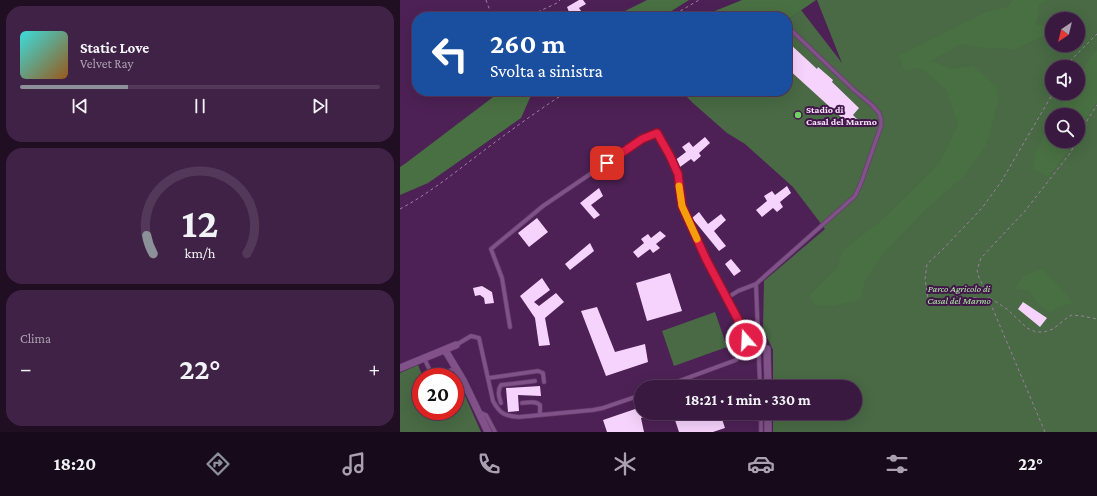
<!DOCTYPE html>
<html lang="it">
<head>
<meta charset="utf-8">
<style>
	:root { --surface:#3a1940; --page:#412247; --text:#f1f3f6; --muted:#aba0b1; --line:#543859; --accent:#8c9099 }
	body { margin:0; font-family:"Crimson Pro",serif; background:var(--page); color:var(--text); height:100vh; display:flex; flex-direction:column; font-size:15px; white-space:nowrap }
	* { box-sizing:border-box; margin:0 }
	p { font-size:13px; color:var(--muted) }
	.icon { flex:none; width:22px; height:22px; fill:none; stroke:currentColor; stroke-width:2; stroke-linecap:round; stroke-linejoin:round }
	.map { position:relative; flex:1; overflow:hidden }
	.panel { display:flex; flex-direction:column; gap:6px; padding:6px; background:#200e23; width:400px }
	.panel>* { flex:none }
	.top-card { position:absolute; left:12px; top:12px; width:380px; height:84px; border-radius:16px; box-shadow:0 4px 16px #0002,0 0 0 1px var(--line); background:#1a4fa0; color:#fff; overflow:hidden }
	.needle { width:26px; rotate:215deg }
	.fabs { position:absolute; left:645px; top:12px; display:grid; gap:8px }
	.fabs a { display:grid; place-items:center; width:40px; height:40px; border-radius:50%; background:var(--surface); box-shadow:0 4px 16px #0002,0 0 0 1px var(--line); font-size:20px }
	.speed { position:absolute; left:12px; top:368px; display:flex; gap:8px; font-size:20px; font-weight:700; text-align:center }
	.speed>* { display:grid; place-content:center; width:52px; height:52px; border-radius:50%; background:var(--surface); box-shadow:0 4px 16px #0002,0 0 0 1px var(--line); line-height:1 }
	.speed .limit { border:6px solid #d22; background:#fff; color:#111 }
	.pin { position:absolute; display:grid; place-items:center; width:34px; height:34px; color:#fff; margin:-17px; border-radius:8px; box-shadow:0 2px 6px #0006 }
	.me { position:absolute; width:44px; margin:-22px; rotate:341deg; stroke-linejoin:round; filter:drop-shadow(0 0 3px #0008) }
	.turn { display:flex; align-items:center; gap:14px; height:84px; padding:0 12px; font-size:18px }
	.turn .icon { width:52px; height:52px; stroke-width:2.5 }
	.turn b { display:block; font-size:28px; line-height:34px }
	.big { font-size:30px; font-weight:700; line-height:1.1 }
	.panel .tile { flex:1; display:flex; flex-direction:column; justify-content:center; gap:6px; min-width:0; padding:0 14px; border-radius:16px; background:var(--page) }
	.panel .dial { align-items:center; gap:0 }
	.dial svg { height:104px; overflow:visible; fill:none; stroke:var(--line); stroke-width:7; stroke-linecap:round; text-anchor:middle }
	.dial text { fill:var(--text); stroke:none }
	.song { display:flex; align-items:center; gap:12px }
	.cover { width:48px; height:48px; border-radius:6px; background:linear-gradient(135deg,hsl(180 70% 55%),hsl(30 70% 35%)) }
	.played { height:4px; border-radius:2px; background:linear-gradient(90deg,var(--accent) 30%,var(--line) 30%) }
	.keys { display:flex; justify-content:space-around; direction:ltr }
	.heat { display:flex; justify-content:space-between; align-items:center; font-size:22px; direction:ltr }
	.trip { position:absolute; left:234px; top:380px; width:228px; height:40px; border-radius:20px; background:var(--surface); box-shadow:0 4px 16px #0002,0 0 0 1px var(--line); font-weight:700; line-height:40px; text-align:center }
	.tab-bar { display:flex; height:64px; justify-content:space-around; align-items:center; background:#170a1a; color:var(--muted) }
	.tab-bar .icon { width:28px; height:28px }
	.tab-bar .on { color:var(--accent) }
	.tab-bar b { font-size:18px; color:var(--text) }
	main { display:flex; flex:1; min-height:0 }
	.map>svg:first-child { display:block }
	.green { fill:#496a45; fill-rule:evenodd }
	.forest { fill:#497043 }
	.building { fill:#f6d3fc }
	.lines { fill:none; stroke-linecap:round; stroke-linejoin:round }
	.service-casing { stroke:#663f6c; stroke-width:5 }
	.minor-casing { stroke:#663f6c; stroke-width:8 }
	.path { stroke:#9f7ea5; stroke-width:1; stroke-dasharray:3 3; stroke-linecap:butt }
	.service { stroke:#815289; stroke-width:3.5 }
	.minor { stroke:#815289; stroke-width:7 }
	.route-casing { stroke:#92132f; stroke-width:10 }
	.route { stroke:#e11d48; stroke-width:7 }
	.slow { stroke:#f59e0b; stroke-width:7 }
	.poi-dot { fill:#6ed360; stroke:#42164a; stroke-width:1.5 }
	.labels { text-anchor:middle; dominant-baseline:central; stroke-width:4; stroke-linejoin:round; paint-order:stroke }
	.poi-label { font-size:10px; font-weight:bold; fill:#f9e3fc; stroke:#42164a; text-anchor:start }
	.park-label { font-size:10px; font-style:italic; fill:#afeca6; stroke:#42164a }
</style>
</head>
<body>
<main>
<section class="panel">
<div class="tile">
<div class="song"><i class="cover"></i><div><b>Static Love</b><p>Velvet Ray</p></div></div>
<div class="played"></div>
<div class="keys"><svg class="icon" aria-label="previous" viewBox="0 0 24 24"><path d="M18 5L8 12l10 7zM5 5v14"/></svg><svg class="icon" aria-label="pause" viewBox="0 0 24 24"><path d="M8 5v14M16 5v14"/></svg><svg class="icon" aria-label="next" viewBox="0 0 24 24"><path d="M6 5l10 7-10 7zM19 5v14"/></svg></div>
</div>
<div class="tile dial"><svg viewBox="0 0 100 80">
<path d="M14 69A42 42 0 1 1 86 69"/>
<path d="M14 69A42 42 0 0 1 9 55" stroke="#8c9099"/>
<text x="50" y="56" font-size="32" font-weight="700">12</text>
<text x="50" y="72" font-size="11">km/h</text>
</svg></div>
<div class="tile"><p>Clima</p>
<div class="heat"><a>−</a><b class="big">22°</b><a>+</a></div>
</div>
</section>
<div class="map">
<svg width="697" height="432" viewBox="0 0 697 432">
	<rect width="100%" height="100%" fill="#4d2155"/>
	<path class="green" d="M417,0h280v432h-324v-19h82v-26h-82v-37l-10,-21 1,-48 48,-41 13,-11 -32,-42 -48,-43 -18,-11 -33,-29 -10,-10 5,-3h98v-71l14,-10 41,53zM652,19h26v26h-26zM652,67h26v26h-26zM652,115h26v26h-26z
		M315,312l12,35 -53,19 -12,-35z
		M18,365l5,12h-2v34h34v-34h-3l4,-2 25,57h-81v-59z"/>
	<path class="forest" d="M247,0h42l-27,17h-49z
		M342,0h74l-29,20v-3h-87z
		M613,0h33l-7,5 -3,20 16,3v4l-37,17 -28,-1 -26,-4 -30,17 21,8 21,-3 24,21 1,15 -12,43 -23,32 -38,33 -38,39 -22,31 -5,20 -29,6 -17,-2 -4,-9 27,-27 6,-18 38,-29 58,-57 19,-39 -12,-36 -25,-21 -17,2 -5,-14 85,-43 24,-6z
		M697,51v50l-19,30v-16h-23l14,-22h9v-15l15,-24z
		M101,91h32l-12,27 -93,65 -28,12v-28l6,-4z
		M652,121v20h21l-6,12 -19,24 -15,-8 3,-18z
		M642,269l13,13 18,21 -15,4 -8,6 -13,-11 -9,-12 -13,-2 9,-12z"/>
	<path class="building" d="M179,0h4l3,4 -7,4 2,3 -10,6 -4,-10z
		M389,43l28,26 1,-2 15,13 -1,2 27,26 -6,7 5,5 -6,7 -65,-59v-22z
		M305,137l5,6 -11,10 2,3 -7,6 -3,-3 -11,8 -6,-6 12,-9 -4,-5 7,-5 4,5z
		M387,186l4,7 -11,9 3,5 -6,5 -4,-4 -11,9 -6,-7 11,-9 -3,-5 8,-5 3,4z
		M199,188l4,8 -12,9 9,10 -6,4 -14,-16z
		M299,212l9,12 13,-10 5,6 -12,11 12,15 -7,5 -27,-33z
		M137,218l11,14 -19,15 -11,-14z
		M260,231l6,5 -10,8 4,4 -7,5 -3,-4 -12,9 -5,-6 11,-9 -3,-4 7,-5 3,4z
		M190,243l4,8 -24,19 -5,-6z
		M331,259l10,12 -7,5 -9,-12z
		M270,273l12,38 -35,10 -11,-38z
		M142,278l8,12 -16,12 5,4 17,-13 8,9 -19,16 5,27 -11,1 -4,-28 -15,-22z
		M82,286l10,6 2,11 -9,1 -1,-6 -4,-3 -5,1 -2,-8z
		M623,302l24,16 -7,9 -22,-18z
		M197,307l18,45 30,-8 3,18 -42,14 -25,-65z
		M320,380l2,7h-22z
		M140,386l1,10 -23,-1 1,16 -11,1 -2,-24z
		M241,407v6h12l-12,5 3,14h-37l-4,-12z
		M285,413h35l5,15 -12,4h-34l-5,-15z"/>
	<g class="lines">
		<g class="service-casing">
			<path id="service" d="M327,298l11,-7 18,-7
				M110,327l-8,-49 -11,-29 52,-43 99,-67 15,-6 13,23 8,18 4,32 24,53 37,70c3,14 3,20 -7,31l-73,27
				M56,345l15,-9 8,2 14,63c7,13 12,15 26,16l74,-7 10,-2 38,-13
				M24,358l9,19
				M35,377l21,-9
				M89,378l49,-7 5,2 1,9
				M360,387l-4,-103 99,-88 6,-13 20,-57v-7l-2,-6 -7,-8 -18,-15 -65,-62
				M101,403c-2,-6 -4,-12 0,-18l34,-4
				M122,403c6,0 13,-3 18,2v10
				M79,412l7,3 9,17
				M361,413v19"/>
		</g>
		<g class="minor-casing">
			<path id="minor" d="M367,349l1,38
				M45,350l18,30 25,52
				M0,368l56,-23
				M368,413v19"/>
		</g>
		<path class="path" d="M86,0l3,8 5,9
			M127,17l30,-14 3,-3
			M270,17l29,-17
			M668,67l4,-8 25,-25
			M678,137l3,-7 16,-25
			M0,209c28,-15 53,-35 78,-54 29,-22 59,-44 90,-64
			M590,298l17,11 20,19 9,4h8l9,-3 15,-12 4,-2 10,1 15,3
			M589,300v-3l-10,-19 -2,-8 4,-12 44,-47 46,-59 5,-11
			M645,432l-56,-132c-19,-5 -35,0 -52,6l-9,-7 -3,-20 2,-15 15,-14 24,-25 16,-17 19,-26 52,-89"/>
		<use href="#service" class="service"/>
		<use href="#minor" class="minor"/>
	</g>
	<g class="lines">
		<g class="route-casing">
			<path id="route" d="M207,163l35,-24 15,-6 13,23 8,18 4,32 24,53 37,70 3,11"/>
		</g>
		<use href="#route" class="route"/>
		<path class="slow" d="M279,186l3,20 15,33"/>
	</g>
	<circle class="poi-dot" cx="398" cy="115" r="4"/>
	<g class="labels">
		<g class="poi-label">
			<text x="406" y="109">Stadio di<tspan x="406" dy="12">Casal del Marmo</tspan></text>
		</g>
		<g class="park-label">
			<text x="559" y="288">Parco Agricolo di<tspan x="559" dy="12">Casal del Marmo</tspan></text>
		</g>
	</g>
</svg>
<div class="fabs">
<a><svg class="needle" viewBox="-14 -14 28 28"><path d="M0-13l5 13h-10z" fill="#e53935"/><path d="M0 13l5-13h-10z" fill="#aba0b1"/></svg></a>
<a><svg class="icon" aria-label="sound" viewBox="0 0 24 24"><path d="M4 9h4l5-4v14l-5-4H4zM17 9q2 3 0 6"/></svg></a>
<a><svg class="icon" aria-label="search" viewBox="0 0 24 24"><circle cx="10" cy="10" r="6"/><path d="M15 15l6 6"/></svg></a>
</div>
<div class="speed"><div class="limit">20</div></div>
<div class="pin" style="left:207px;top:163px;background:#d93025"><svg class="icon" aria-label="arrive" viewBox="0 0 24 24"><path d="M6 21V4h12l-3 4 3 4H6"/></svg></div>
<svg class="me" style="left:346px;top:340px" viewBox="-20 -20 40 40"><circle r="17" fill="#e11d48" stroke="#fff" stroke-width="3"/><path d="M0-11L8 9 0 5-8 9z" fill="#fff"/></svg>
<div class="trip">18:21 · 1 min · 330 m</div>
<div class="top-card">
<div class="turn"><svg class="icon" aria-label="left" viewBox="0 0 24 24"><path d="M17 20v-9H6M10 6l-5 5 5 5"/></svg><div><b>260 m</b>Svolta a sinistra</div></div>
</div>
</div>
</main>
<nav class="tab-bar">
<b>18:20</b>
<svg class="icon on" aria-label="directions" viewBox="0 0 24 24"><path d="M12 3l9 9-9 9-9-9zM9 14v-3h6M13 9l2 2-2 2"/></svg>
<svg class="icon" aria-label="music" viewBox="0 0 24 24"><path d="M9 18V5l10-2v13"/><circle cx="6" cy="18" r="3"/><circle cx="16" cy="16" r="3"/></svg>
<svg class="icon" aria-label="phone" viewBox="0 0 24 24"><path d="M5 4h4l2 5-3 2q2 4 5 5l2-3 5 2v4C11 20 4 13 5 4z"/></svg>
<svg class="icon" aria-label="climate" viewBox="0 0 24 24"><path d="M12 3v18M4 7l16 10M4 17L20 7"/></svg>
<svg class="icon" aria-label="car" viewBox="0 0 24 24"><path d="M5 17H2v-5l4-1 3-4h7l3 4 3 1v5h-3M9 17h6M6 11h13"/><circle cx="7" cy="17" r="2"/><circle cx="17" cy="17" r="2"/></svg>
<svg class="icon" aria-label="filters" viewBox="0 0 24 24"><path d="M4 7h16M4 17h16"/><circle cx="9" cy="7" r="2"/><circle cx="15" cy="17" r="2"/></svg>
<b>22°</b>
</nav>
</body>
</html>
